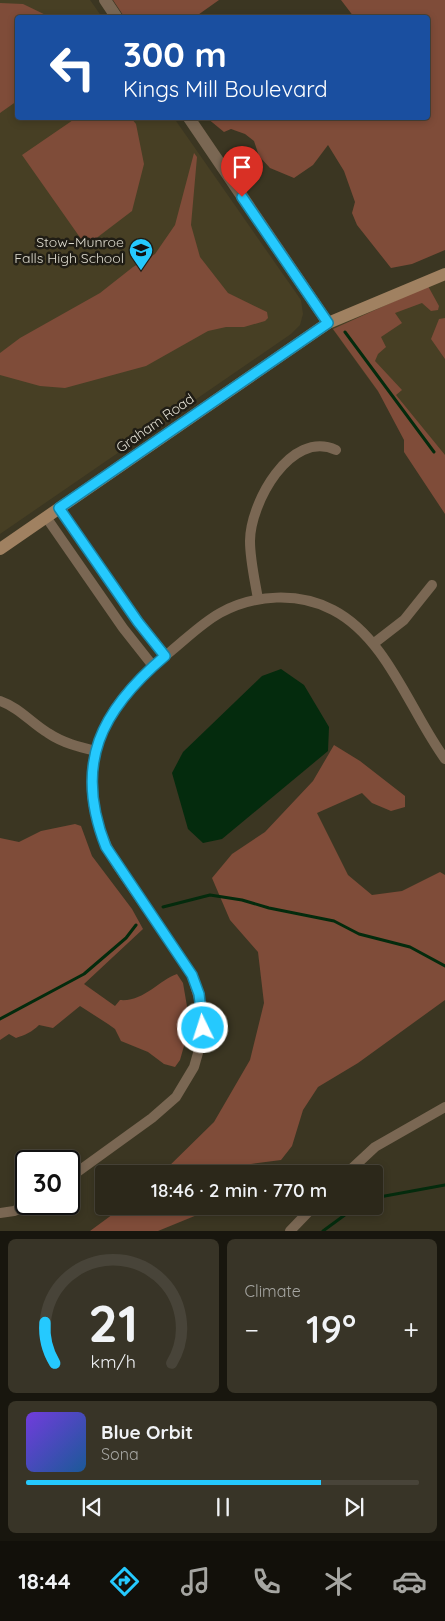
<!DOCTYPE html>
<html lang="en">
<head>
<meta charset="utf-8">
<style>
	:root { --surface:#2c281a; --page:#383427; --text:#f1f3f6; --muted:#a6a6a2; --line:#484439; --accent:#25c9fe }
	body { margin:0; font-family:Quicksand,sans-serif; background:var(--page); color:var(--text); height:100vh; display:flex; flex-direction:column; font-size:19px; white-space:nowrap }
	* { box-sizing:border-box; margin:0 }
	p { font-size:16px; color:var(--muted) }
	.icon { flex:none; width:28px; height:28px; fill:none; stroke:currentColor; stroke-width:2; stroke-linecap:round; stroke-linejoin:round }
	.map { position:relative; height:1231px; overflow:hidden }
	.panel { display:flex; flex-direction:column; gap:8px; padding:8px; background:#18160e; flex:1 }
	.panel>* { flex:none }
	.banner { position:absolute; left:15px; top:15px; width:415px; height:105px; border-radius:5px; box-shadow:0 2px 8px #0003,0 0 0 1px var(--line); background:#1a4fa0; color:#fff; overflow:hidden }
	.speed { position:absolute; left:15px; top:1150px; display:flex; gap:10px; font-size:25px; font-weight:700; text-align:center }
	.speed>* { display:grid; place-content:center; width:65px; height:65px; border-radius:50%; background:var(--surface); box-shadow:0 2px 8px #0003,0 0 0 1px var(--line); line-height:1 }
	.speed .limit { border:2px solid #111; border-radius:8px; background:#fff; color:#111 }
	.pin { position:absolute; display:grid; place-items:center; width:42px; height:42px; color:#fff; margin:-51px -21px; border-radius:50% 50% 50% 0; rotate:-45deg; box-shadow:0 0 5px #0007 }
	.pin .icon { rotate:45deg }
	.me { position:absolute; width:55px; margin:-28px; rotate:356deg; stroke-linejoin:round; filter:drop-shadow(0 0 4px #0008) }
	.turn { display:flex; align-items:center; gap:18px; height:105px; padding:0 25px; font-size:22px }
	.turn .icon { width:65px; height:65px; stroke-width:2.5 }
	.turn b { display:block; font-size:35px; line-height:42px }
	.big { font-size:38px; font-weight:600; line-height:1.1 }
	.panel .widget { flex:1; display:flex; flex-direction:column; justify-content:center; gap:8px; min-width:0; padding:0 18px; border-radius:8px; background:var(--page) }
	.panel .dial { align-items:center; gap:0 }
	.dial svg { height:130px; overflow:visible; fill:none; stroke:var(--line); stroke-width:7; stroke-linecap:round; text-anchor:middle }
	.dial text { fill:var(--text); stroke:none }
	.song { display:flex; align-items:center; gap:15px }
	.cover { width:60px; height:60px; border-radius:8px; background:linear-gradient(135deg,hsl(260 70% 55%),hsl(210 70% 35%)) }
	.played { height:5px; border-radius:2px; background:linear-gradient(90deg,var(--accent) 75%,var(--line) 75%) }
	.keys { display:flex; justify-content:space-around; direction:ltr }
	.heat { display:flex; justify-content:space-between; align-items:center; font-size:28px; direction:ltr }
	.panel .tiles { flex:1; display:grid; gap:8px; grid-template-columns:1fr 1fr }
	.widget:last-child { grid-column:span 2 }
	.trip { position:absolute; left:95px; top:1165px; width:288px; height:50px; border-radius:5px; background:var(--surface); box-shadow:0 2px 8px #0003,0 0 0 1px var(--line); font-weight:600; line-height:50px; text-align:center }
	.tab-bar { display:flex; height:80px; justify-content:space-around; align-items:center; background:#12100a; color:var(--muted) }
	.tab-bar .icon { width:35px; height:35px }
	.tab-bar .selected { color:var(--accent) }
	.tab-bar b { font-size:22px; color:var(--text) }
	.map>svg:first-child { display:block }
	.built { fill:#473f24 }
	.green { fill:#7f4c39 }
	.water { fill:#042b0d }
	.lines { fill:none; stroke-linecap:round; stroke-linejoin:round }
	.stream { stroke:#042b0d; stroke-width:3 }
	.minor { stroke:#7a6753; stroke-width:10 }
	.tertiary { stroke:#7a6753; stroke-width:12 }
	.secondary { stroke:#a08161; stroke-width:12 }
	.route-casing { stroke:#1883a5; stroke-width:12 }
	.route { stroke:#25c9fe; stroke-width:9 }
	.labels { text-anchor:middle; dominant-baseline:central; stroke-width:5; stroke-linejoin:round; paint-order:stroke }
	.poi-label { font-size:14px; fill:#dedbcf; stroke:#201d15; text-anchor:end }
	.street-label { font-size:14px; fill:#dedbcf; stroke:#201d15 }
</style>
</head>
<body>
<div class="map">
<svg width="445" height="1231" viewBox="0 0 445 1231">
	<rect width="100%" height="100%" fill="#3b3622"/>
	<path class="built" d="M0,0h90l12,17 -84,1v100h156l127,182 2,14 -3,11 -9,9 -291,200z
		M445,278v206l-114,-157z"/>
	<path class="green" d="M113,0h106l-24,17 -70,1z
		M341,0h104v250l-33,14 -21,4 -34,-43 -5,-12 3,-11 -11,-31 -16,-26 -15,20 -19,13 -24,-10 -11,-12 -5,-15 -9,-7 -14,-5 -7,3 -17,-14h221v-100l-74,-1z
		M0,3l23,1 27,13 -32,1 -1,83 -17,12z
		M76,118h55l5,6 8,40 -12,47 -46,35 -64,-91z
		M194,153l3,4 -6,68 9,32 28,36 39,19 1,6 -3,3 -21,6h-18l-18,4 -62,35 -81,22 -25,-2 -40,-11v-22l20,-15 80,-45 33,-26 22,-13 20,-29z
		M428,286l11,20 -1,4 -7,1 -9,-8 -27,10 7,10 -21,14 5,10 -8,7 -3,7 27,29 -6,5 49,60v59l-41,-62v-12l-26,-49 -45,-62z
		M445,318v41l-14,-20 8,-20z
		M334,745l26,16 45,35v11l-14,4 -19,-8 -10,-10 -45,20 31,62 24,20 30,-4 38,-19 5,3v125l-87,63 -40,24 -15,23 -11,36 -11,14 -30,4 -12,10h-78l53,-52 36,-62 14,-57 -6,-51 -28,-32 -18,-42 20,-24 33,-22 48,-51z
		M75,824l6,2 11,30 40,53 11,20 -59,55 31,22 5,-6c24,2 39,-20 57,-26l6,9 6,35 -5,28 -4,14 -5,7 -11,-3 -16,-12 -27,-11 -6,-12 -7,-5 -28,-18 -27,22 -14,-3c-7,7 -14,10 -23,13l-7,-4 -9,6v-202l19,4 22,-11z
		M124,1206h95l-61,25h-68z"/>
	<path class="water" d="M281,669l23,16 25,42 -1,24 -106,88 -19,4 -15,-14 -16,-56 11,-21 79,-76z"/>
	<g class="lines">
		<path class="stream" d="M345,332l89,120
			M163,907l47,-12 32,5 27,8 65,13 25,13 51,13 35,19
			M0,1019l84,-45 42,-36 10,-13
			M374,1198l71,-13
			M323,1231l34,-25"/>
		<path class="minor" d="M59,508l79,113 27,34
			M46,517l77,111 30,38
			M258,599c-3,-18 -8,-39 -8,-58 0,-37 40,-112 86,-91
			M373,644l31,-24 28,-35
			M0,701c20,7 31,22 48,32 15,10 31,14 48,18
			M346,1174l29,-27 70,-40
			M69,1178l83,-60 24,-21 18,-30 8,-28v-30l-10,-34 -75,-110c-21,-35 -32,-75 -21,-115 11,-42 41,-71 74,-98 16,-13 32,-29 50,-39 34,-19 79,-21 113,-3 54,28 77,101 112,149
			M0,1213l14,-2 18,-7
			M290,1231l24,-25"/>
		<path class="tertiary" d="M105,0l12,18
			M189,118l139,205"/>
		<path class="secondary" d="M0,549l328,-226 117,-49"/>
	</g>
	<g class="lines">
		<g class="route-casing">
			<path id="route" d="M203,1028l-4,-34 -7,-19 -86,-128c-33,-83 -5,-137 59,-191l-27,-34 -79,-114 269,-185 -86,-126"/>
		</g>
		<use href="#route" class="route"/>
	</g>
	<defs>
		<g id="school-pin" transform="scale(1.25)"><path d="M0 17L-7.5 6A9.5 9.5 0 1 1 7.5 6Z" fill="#25c9fe" stroke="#201d15"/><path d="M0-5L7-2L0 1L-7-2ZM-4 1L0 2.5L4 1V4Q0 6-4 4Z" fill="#111"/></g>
	</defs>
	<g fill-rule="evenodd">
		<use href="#school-pin" x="141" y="250"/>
	</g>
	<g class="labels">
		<g class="poi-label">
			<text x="124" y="242">Stow–Munroe<tspan x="124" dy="16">Falls High School</tspan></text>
		</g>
		<g class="street-label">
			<text transform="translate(155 423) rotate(-35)">Graham Road</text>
		</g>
	</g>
</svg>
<div class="speed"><div class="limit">30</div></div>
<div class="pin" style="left:242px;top:197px;background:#d93025"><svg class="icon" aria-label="arrive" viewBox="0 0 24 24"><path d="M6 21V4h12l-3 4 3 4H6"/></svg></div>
<svg class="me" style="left:203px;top:1028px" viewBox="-20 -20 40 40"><circle r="17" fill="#25c9fe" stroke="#fff" stroke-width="3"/><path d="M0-11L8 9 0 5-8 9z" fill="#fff"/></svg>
<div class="trip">18:46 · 2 min · 770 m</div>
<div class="banner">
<div class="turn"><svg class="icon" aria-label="left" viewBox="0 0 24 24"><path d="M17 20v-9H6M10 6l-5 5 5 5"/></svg><div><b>300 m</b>Kings Mill Boulevard</div></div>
</div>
</div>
<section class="panel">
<div class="tiles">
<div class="widget dial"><svg viewBox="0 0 100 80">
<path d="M14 69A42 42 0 1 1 86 69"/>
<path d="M14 69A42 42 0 0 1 8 44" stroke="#25c9fe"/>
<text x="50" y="56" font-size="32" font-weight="700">21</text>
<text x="50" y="72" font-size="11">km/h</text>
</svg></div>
<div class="widget"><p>Climate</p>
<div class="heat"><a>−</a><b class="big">19°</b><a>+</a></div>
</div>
<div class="widget">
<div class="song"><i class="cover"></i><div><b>Blue Orbit</b><p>Sona</p></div></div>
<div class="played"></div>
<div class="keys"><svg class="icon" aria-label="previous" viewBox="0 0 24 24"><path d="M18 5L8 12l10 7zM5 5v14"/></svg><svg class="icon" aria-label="pause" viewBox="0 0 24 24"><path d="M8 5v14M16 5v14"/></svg><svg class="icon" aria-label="next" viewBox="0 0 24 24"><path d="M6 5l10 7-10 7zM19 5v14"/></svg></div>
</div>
</div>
</section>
<nav class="tab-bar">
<b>18:44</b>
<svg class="icon selected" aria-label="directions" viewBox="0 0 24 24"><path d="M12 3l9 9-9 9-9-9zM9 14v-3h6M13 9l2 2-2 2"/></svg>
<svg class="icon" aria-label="music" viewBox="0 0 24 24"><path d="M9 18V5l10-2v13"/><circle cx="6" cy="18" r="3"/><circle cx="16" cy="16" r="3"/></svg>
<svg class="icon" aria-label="phone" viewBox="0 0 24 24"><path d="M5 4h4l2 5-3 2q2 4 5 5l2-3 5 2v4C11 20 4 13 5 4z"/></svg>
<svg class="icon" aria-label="climate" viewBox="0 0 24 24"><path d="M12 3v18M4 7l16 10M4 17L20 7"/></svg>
<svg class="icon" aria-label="car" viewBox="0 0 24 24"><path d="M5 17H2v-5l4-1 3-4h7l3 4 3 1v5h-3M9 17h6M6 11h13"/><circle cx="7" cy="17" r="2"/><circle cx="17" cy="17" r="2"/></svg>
</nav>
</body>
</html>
